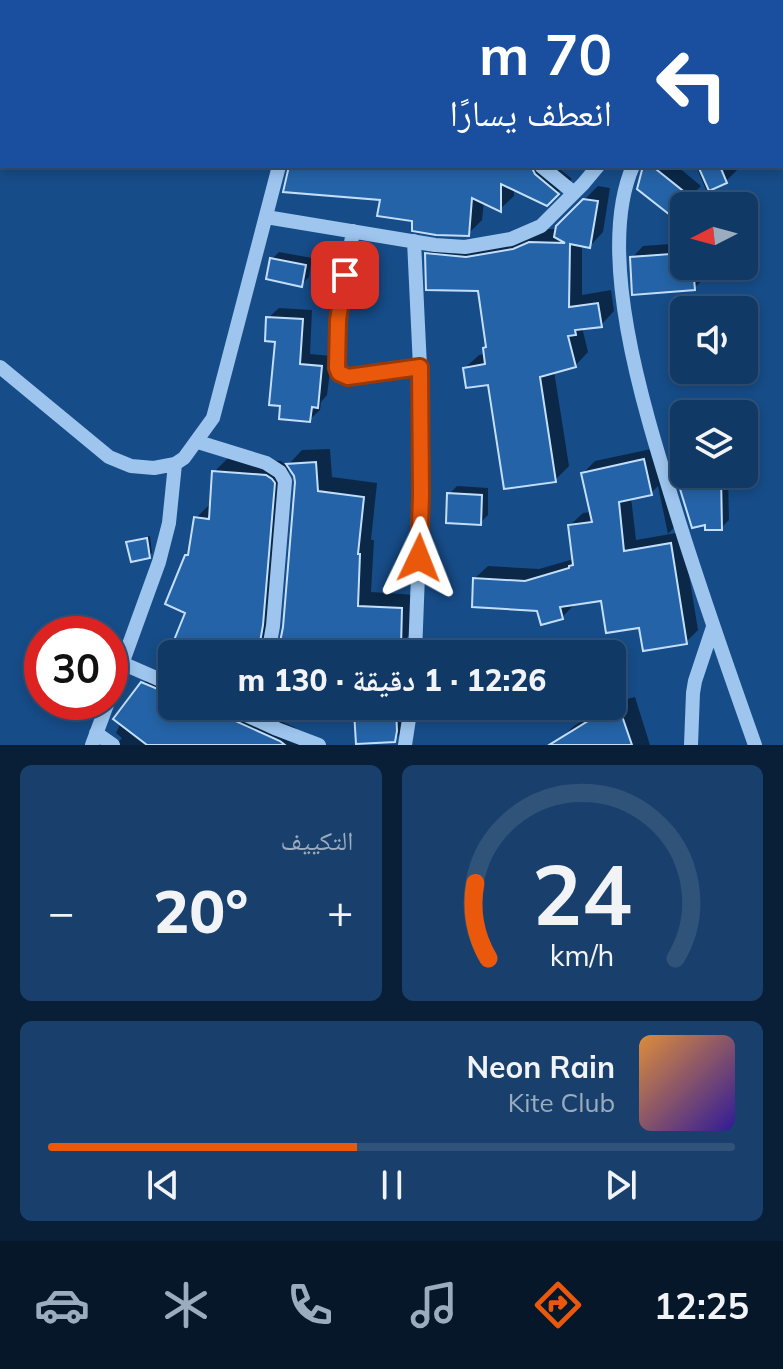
<!DOCTYPE html>
<html lang="ar">
<head>
<meta charset="utf-8">
<style>
	:root { --surface:#103966; --page:#19406c; --text:#f1f3f6; --muted:#9cacbf; --line:#30537a; --accent:#ea580c }
	body { margin:0; font-family:Mulish,"Noto Naskh Arabic",sans-serif; background:var(--page); color:var(--text); direction:rtl; height:100vh; display:flex; flex-direction:column; font-size:30px; white-space:nowrap }
	* { box-sizing:border-box; margin:0 }
	p { font-size:26px; color:var(--muted) }
	.icon { flex:none; width:44px; height:44px; fill:none; stroke:currentColor; stroke-width:2; stroke-linecap:round; stroke-linejoin:round }
	.map { position:relative; height:745px; overflow:hidden; direction:ltr }
	.details { display:flex; flex-direction:column; gap:20px; padding:20px; background:#091f38; flex:1 }
	.details>* { flex:none }
	.top-card { position:absolute; left:0px; top:0px; width:784px; height:168px; box-shadow:0 4px 12px #0003,0 0 0 2px var(--line); direction:rtl; background:#1a4fa0; color:#fff; overflow:hidden }
	.needle { width:52px; rotate:264deg }
	.tools { position:absolute; left:670px; top:192px; display:grid; gap:16px }
	.tools a { display:grid; place-items:center; width:88px; height:88px; border-radius:12px; background:var(--surface); box-shadow:0 4px 12px #0003,0 0 0 2px var(--line); font-size:40px }
	.speed { position:absolute; left:24px; top:616px; display:flex; gap:16px; font-size:40px; font-weight:700; text-align:center }
	.speed>* { display:grid; place-content:center; width:104px; height:104px; border-radius:50%; background:var(--surface); box-shadow:0 4px 12px #0003,0 0 0 2px var(--line); line-height:1 }
	.speed .limit { border:12px solid #d22; background:#fff; color:#111 }
	.pin { position:absolute; display:grid; place-items:center; width:68px; height:68px; color:#fff; margin:-34px; border-radius:16px; box-shadow:0 4px 12px #0006 }
	.me { position:absolute; width:88px; margin:-44px; rotate:2deg; stroke-linejoin:round; filter:drop-shadow(0 0 6px #0008) }
	.turn { display:flex; align-items:center; gap:28px; height:168px; padding:0 40px; font-size:36px }
	.turn .icon { width:104px; height:104px; stroke-width:2.5 }
	.turn b { display:block; font-size:56px; line-height:68px }
	.big { font-size:60px; font-weight:800; line-height:1.1 }
	.details .card { flex:1; display:flex; flex-direction:column; justify-content:center; gap:12px; min-width:0; padding:0 28px; border-radius:12px; background:var(--page) }
	.details .dial { align-items:center; gap:0 }
	.dial svg { height:208px; overflow:visible; fill:none; stroke:var(--line); stroke-width:7; stroke-linecap:round; text-anchor:middle }
	.dial text { fill:var(--text); stroke:none }
	.song { display:flex; align-items:center; gap:24px }
	.cover { width:96px; height:96px; border-radius:12px; background:linear-gradient(135deg,hsl(30 70% 55%),hsl(250 70% 35%)) }
	.played { height:8px; border-radius:4px; background:linear-gradient(90deg,var(--accent) 45%,var(--line) 45%) }
	.keys { display:flex; justify-content:space-around; direction:ltr }
	.heat { display:flex; justify-content:space-between; align-items:center; font-size:44px; direction:ltr }
	.details .tiles { flex:1; display:grid; gap:20px; grid-template-columns:1fr 1fr }
	.card:last-child { grid-column:span 2 }
	.trip { position:absolute; left:158px; top:640px; width:468px; height:80px; border-radius:12px; background:var(--surface); box-shadow:0 4px 12px #0003,0 0 0 2px var(--line); font-weight:800; line-height:80px; text-align:center; direction:rtl }
	.tabs { display:flex; height:128px; justify-content:space-around; align-items:center; background:#061729; color:var(--muted) }
	.tabs .icon { width:56px; height:56px }
	.tabs .on { color:var(--accent) }
	.tabs b { font-size:36px; color:var(--text) }
	.map>svg:first-child { display:block }
	.shadow { fill:#0007; fill-rule:evenodd }
	.building { fill:#2463a7; stroke:#c3defa; stroke-width:2 }
	.lines { fill:none; stroke-linecap:round; stroke-linejoin:round }
	.minor { stroke:#9dc5ee; stroke-width:14 }
	.route-casing { stroke:#983908; stroke-width:20 }
	.route { stroke:#ea580c; stroke-width:14 }
</style>
</head>
<body>
<div class="map">
<svg width="783" height="745" viewBox="0 0 783 745">
	<rect width="100%" height="100%" fill="#164c88"/>
	<path class="shadow" d="M260,0h46l-1,2h-47z
		M338,0h168l-2,2h-167z
		M589,0h194v112l-1,1v-111h-192z
		M290,166h266l16,13 -26,25 -32,-16v8l-14,13 -16,-8 -2,19 -14,14 -54,-15 -32,-21z
		M644,166h33l24,20 -4,4 16,13 -2,3h-27v18z
		M696,166h41l1,3 -12,12 -20,9z
		M598,186l12,2 -7,44 -13,14 -8,-2v51l29,-5 3,21 -13,14 -19,2 6,25 -13,14 -21,5 15,95 -14,14 -65,-97 -25,-15 14,-13 7,-1 2,-9 -8,-56 -53,-35 13,-13 41,3 64,-15h12v-2z
		M684,243v23h21l1,11 -12,11 -62,-30 11,-12z
		M279,252l33,6 -3,19 -8,8 -29,-26z
		M279,308l33,2 -2,44 22,2 -5,39 -6,7 -1,8 -11,10 -41,-102z
		M656,448l26,71 -14,15 -10,-48 -7,7 -20,4 5,43 46,-8 16,98 -12,12 -45,-16 -38,-28 -29,7 -12,12 -23,-8 -64,-31 13,-12 51,3 35,-10 -4,-34 13,-12 8,-1 -8,-39 12,-12z
		M330,449l2,28 45,6 -6,57h3l-3,52 45,3 -2,35 -14,15 -35,-2 -10,11 -34,-2v2h-149v52h75l47,21 21,16 -1,2h-198l6,-7 -6,-5 5,-11 22,-38 14,-15 6,3 25,-60 -1,-56 3,-4 6,-34 14,-14h2l2,-32 14,-14 53,3 6,5 15,-16zM289,464l8,18 -16,167 -6,-2z
		M684,471v3h53l-9,2 1,44 -8,8 -43,-51z
		M457,486l31,2v27l-8,8 -31,-29z
		M150,536l2,17 -3,3 -21,-13 4,-3z
		M635,697l15,48h-91l-1,-4 16,-15 32,-20h6v-3z
		M288,706h18l-5,5z
		M362,706h41l-1,26 -8,8 -38,-28z"/>
	<path class="building" d="M289,166h242l4,8 24,20 -12,12 -46,-22v28l-29,-14 -3,38 -33,-1 -24,-4v-10l-35,-5 3,-16 -97,-8z
		M643,166h9l40,32 -8,3v25l-47,-37z
		M698,166h22l7,17 -18,8z
		M583,199l15,2 -8,47 -20,-4 -1,63 29,-4 4,24 -27,3 1,5 -8,1 8,31 -36,10 16,105 -52,7 -16,-104 -22,3 -3,-20 22,-4 -2,-16 3,-1 -8,-56 -52,-1 -1,-37 41,4 47,-8 16,-7 36,1 -11,-6 2,-11z
		M684,253v13h9l2,24 -63,5 -2,-38z
		M270,258l36,7 -4,22 -36,-8z
		M266,317l37,2 -3,45 22,2 -4,42 -6,-1 -2,15 -31,-3 1,-13 -11,-1 6,-63 -10,-1z
		M644,459l8,36 -33,7 5,49 47,-8 16,101 -44,7 -4,-23 -33,5 -5,-32 -41,6 3,12 -22,6 -4,-14 -65,-4 1,-29 52,3 44,-13v-2l4,-1 -5,-40 24,-3 -11,-49z
		M316,462l2,29 46,6 -6,57h2l-2,52 44,2 -1,39 -45,-2 -1,9 -77,-2 5,-25 12,-145 -1,-6 -8,-12z
		M212,471l54,4 6,4 3,4 -12,142 -5,29h-86v20l-10,-4 23,-57 -20,-9 20,-49h3l6,-38 15,2z
		M686,474h35l1,56h-17v-5l-13,3 -16,-52z
		M447,493l35,2 -1,30 -35,-2z
		M147,538l3,20 -19,4 -5,-20z
		M141,682l31,13v11h44l2,5 4,4 58,26 5,4h-138l-34,-26z
		M396,709l1,22 -2,11 -39,2 -2,-33z
		M620,710l12,35h-83l44,-27z"/>
	<g class="lines">
		<path class="minor" d="M366,0l2,2
			M640,0l1,2
			M779,0l2,2
			M325,2l1,-2
			M782,106l1,1
			M541,166l33,27
			M633,166c-40,91 16,258 44,349 24,77 51,154 78,230
			M266,217l169,28 30,2 46,-8 30,-13 42,-42 15,-18
			M353,231l-15,89v51l10,6 72,-10
			M414,241l6,126 1,128 -6,159
			M0,367l109,90 22,9 23,2 21,-4 9,-6 29,-40 66,-252
			M198,442l68,21 14,9 5,9 -12,145 -5,28
			M124,664l48,21
			M110,697l49,-135 10,-39 6,-59
			M226,706l51,23 42,16
			M96,733l17,12
			M92,745l16,-43
			M405,745l6,-39
			M691,745l2,-52 2,-12 18,-54"/>
	</g>
	<g class="lines">
		<g class="route-casing">
			<path id="route" d="M345,275l-7,45 -1,48 2,5 9,4 72,-10 1,128 -2,63"/>
		</g>
		<use href="#route" class="route"/>
	</g>
</svg>
<div class="tools">
<a><svg class="needle" viewBox="-14 -14 28 28"><path d="M0-13l5 13h-10z" fill="#e53935"/><path d="M0 13l5-13h-10z" fill="#9cacbf"/></svg></a>
<a><svg class="icon" aria-label="sound" viewBox="0 0 24 24"><path d="M4 9h4l5-4v14l-5-4H4zM17 9q2 3 0 6"/></svg></a>
<a><svg class="icon" aria-label="layers" viewBox="0 0 24 24"><path d="M12 4l9 5-9 5-9-5zM3 14l9 5 9-5"/></svg></a>
</div>
<div class="speed"><div class="limit">30</div></div>
<div class="pin" style="left:345px;top:275px;background:#d93025"><svg class="icon" aria-label="arrive" viewBox="0 0 24 24"><path d="M6 21V4h12l-3 4 3 4H6"/></svg></div>
<svg class="me" style="left:419px;top:558px" viewBox="-20 -20 40 40"><path d="M0-17L14 15 0 8-14 15z" fill="#ea580c" stroke="#fff" stroke-width="4"/></svg>
<div class="trip">12:26 · 1 دقيقة · 130 m</div>
<div class="top-card">
<div class="turn"><svg class="icon" aria-label="left" viewBox="0 0 24 24"><path d="M17 20v-9H6M10 6l-5 5 5 5"/></svg><div><b>70 m</b>انعطف يسارًا</div></div>
</div>
</div>
<section class="details">
<div class="tiles">
<div class="card dial"><svg viewBox="0 0 100 80">
<path d="M14 69A42 42 0 1 1 86 69"/>
<path d="M14 69A42 42 0 0 1 9 40" stroke="#ea580c"/>
<text x="50" y="56" font-size="32" font-weight="700">24</text>
<text x="50" y="72" font-size="11">km/h</text>
</svg></div>
<div class="card"><p>التكييف</p>
<div class="heat"><a>−</a><b class="big">20°</b><a>+</a></div>
</div>
<div class="card">
<div class="song"><i class="cover"></i><div><b>Neon Rain</b><p>Kite Club</p></div></div>
<div class="played"></div>
<div class="keys"><svg class="icon" aria-label="previous" viewBox="0 0 24 24"><path d="M18 5L8 12l10 7zM5 5v14"/></svg><svg class="icon" aria-label="pause" viewBox="0 0 24 24"><path d="M8 5v14M16 5v14"/></svg><svg class="icon" aria-label="next" viewBox="0 0 24 24"><path d="M6 5l10 7-10 7zM19 5v14"/></svg></div>
</div>
</div>
</section>
<nav class="tabs">
<b>12:25</b>
<svg class="icon on" aria-label="directions" viewBox="0 0 24 24"><path d="M12 3l9 9-9 9-9-9zM9 14v-3h6M13 9l2 2-2 2"/></svg>
<svg class="icon" aria-label="music" viewBox="0 0 24 24"><path d="M9 18V5l10-2v13"/><circle cx="6" cy="18" r="3"/><circle cx="16" cy="16" r="3"/></svg>
<svg class="icon" aria-label="phone" viewBox="0 0 24 24"><path d="M5 4h4l2 5-3 2q2 4 5 5l2-3 5 2v4C11 20 4 13 5 4z"/></svg>
<svg class="icon" aria-label="climate" viewBox="0 0 24 24"><path d="M12 3v18M4 7l16 10M4 17L20 7"/></svg>
<svg class="icon" aria-label="car" viewBox="0 0 24 24"><path d="M5 17H2v-5l4-1 3-4h7l3 4 3 1v5h-3M9 17h6M6 11h13"/><circle cx="7" cy="17" r="2"/><circle cx="17" cy="17" r="2"/></svg>
</nav>
</body>
</html>
